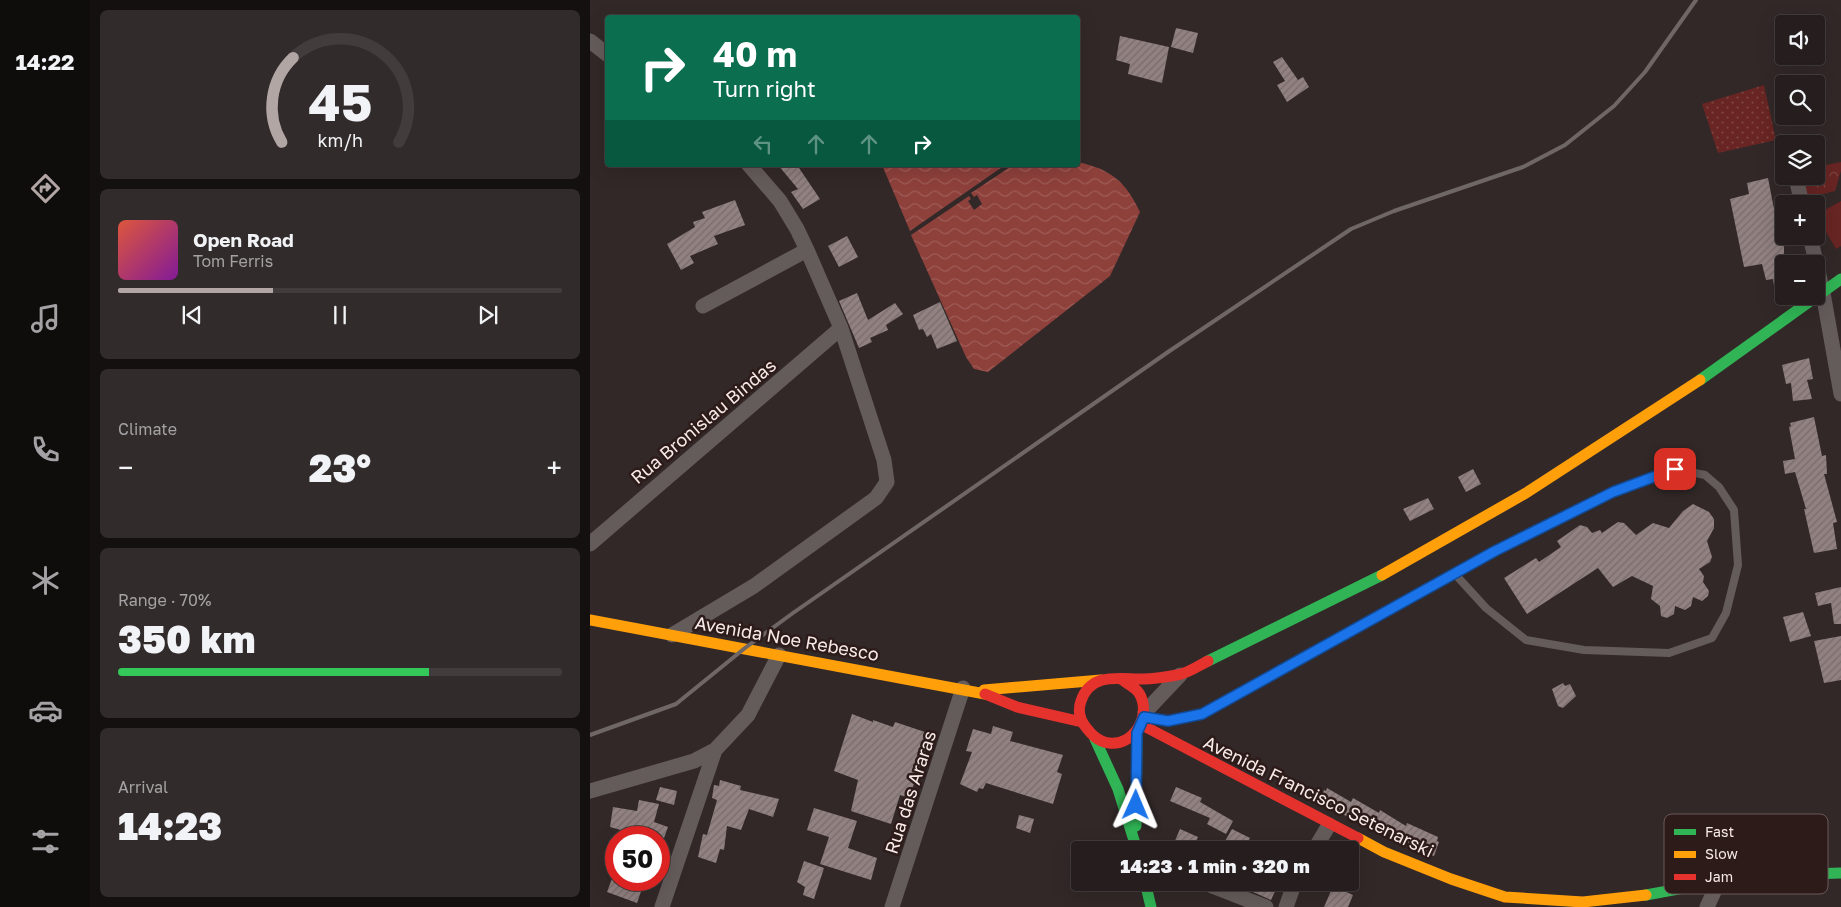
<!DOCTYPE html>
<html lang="en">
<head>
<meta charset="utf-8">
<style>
	:root { --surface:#261e1e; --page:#322b2b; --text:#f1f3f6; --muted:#a4a2a4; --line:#423c3c; --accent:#b2a6a5 }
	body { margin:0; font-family:"Golos Text",sans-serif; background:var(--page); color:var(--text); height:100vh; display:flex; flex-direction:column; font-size:19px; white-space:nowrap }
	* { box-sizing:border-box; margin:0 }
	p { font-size:16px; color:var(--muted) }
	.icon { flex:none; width:28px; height:28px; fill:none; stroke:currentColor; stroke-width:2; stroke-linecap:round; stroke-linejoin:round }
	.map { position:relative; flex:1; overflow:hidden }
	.side { display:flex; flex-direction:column; gap:10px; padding:10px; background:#151010; width:500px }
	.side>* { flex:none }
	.banner { position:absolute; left:15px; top:15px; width:475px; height:152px; border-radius:5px; box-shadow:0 5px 20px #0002,0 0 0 1px var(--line); background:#0b6e4f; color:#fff; overflow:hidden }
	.tools { position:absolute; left:1185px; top:15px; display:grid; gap:10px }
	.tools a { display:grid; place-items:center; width:50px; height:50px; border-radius:5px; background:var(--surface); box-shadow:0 5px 20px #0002,0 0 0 1px var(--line); font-size:25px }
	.speed { position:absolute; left:15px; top:826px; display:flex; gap:10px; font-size:25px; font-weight:700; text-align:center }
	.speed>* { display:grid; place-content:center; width:65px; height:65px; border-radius:50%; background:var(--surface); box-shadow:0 5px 20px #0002,0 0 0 1px var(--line); line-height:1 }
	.speed .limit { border:8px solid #d22; background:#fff; color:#111 }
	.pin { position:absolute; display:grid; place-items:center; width:42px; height:42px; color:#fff; margin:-21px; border-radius:10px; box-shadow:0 2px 8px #0006 }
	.me { position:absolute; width:55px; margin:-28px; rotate:1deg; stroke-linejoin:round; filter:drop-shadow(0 0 4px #0008) }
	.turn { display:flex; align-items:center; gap:18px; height:105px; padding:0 25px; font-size:22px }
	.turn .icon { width:65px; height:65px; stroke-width:2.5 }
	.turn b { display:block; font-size:35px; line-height:42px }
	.lanes { display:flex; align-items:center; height:48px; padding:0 25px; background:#0003; justify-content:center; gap:25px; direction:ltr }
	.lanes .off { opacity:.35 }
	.big { font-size:38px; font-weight:800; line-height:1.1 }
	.side .widget { flex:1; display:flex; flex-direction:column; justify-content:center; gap:8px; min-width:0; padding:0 18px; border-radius:8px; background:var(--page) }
	.side .dial { align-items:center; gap:0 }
	.dial svg { height:130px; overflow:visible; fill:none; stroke:var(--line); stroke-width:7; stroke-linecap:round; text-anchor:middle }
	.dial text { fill:var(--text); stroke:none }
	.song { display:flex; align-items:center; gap:15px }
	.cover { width:60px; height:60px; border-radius:8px; background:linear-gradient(135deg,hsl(10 70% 55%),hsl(290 70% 35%)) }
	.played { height:5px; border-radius:2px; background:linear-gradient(90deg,var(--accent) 35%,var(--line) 35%) }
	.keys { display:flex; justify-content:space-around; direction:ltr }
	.heat { display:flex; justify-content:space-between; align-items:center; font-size:28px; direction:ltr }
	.charge { height:8px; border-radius:4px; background:linear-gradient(90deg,#34c759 70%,var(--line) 0) }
	.trip { position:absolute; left:481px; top:841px; width:288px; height:50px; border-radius:5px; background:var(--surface); box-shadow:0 5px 20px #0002,0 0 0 1px var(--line); font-weight:800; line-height:50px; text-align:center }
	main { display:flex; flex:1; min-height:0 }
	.dock { display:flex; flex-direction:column; width:90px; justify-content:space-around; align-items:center; background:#0f0c0c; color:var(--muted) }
	.dock .icon { width:35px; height:35px }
	.dock .selected { color:var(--accent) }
	.dock b { font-size:22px; color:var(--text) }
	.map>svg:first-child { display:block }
	.park { fill:url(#park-crowns) }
	.garden { fill:url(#garden-dots) }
	.pitch { fill:#682523 }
	.water { fill:url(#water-waves) }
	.building { fill:url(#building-hatch) }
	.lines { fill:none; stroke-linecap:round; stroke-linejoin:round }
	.lane { stroke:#645c5a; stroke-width:8 }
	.street { stroke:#645c5a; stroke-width:15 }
	.fast { stroke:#30b455; stroke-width:11 }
	.slow { stroke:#ff9f0a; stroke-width:11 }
	.jam { stroke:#e5322d; stroke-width:11 }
	.rail { stroke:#6e6766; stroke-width:4 }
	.route-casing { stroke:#114b97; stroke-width:12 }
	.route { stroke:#1a73e8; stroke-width:9 }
	.labels { text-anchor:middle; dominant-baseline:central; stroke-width:5; stroke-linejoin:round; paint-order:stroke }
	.street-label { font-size:18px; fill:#f7eae8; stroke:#2d1b1a }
	.key { fill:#2d1b1a; stroke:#6a5958; stroke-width:1 }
	.key-label { font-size:14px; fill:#f7eae8 }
</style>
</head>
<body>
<main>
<nav class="dock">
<b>14:22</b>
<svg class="icon selected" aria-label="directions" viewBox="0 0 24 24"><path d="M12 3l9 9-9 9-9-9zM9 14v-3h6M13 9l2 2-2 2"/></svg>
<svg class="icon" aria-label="music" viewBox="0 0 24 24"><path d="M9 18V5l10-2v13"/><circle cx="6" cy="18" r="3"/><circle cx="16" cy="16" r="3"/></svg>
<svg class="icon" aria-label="phone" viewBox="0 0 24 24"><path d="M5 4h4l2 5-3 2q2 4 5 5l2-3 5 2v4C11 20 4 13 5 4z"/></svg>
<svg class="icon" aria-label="climate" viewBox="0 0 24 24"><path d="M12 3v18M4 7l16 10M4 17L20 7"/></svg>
<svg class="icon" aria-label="car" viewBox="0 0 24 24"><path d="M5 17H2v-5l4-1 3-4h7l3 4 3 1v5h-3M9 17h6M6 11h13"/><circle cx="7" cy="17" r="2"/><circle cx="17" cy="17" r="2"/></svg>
<svg class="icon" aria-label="filters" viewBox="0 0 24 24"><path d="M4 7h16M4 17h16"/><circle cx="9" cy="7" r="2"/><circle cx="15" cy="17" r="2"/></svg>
</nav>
<section class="side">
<div class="widget dial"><svg viewBox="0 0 100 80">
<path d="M14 69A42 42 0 1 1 86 69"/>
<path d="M14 69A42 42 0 0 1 21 17" stroke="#b2a6a5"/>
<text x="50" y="56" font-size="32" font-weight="700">45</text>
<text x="50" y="72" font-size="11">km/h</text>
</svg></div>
<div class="widget">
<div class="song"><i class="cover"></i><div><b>Open Road</b><p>Tom Ferris</p></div></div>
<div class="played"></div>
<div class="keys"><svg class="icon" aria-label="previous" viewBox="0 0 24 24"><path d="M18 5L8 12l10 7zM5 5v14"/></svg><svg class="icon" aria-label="pause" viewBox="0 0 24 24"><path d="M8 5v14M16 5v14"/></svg><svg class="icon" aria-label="next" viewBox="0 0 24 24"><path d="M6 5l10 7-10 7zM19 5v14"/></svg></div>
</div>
<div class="widget"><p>Climate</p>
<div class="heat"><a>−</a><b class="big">23°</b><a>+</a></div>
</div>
<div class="widget"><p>Range · 70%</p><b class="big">350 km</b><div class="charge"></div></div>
<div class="widget"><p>Arrival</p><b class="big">14:23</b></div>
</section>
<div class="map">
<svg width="1251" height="907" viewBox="0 0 1251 907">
	<defs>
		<pattern id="park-crowns" width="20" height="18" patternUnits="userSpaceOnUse" patternTransform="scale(1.25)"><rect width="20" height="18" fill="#682523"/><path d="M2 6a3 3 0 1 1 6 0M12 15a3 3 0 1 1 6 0" fill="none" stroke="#7e4543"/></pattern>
		<pattern id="garden-dots" width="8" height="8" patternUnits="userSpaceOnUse" patternTransform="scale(1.25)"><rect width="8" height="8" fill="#682523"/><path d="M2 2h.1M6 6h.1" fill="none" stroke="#7e4543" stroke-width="1.8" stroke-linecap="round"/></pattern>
		<pattern id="water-waves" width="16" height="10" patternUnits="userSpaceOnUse" patternTransform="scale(1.25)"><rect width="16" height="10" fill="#8e403b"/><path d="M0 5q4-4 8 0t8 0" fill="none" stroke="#9f5c57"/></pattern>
		<pattern id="building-hatch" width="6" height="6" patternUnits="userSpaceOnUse" patternTransform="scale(1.25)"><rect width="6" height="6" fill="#918180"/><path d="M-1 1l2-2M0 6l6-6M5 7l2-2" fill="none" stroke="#786c6c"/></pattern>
	</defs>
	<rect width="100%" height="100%" fill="#322828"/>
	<path class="park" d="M1251,162v9l-6,20 -29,7 -3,-22h13v-9z"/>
	<path class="garden" d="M1174,85l12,55 -58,13 -16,-49z"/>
	<path class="pitch" d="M1251,201v45l-5,3 -20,-34z"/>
	<path class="water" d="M488,162c34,8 47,19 62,50l-30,64 -122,96 -14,-3 -8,-12 -55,-122 58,-39 2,3 -3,2 6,9 8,-6 -5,-9 -3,2 -3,-4 42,-28h65z
		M292,165h123l-95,66z"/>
	<path class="building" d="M586,28l22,5 -5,20 -22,-6z
		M530,36l49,11 -7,36 -34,-9 2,-10 -14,-4z
		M692,57l16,23 5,-3 6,10 -22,15 -10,-17 8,-4 -12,-19z
		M188,165h19l23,34 -17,10 -12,-17 7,-3z
		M1178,178l6,31 5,-1 5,22v75h-7l-4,-26 -7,1 -4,-16 -18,3 -14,-68 19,-5 -2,-11z
		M145,200l10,25 -31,11 4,8 -28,12 4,7 -13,7 -14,-26 28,-17 -2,-5 12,-4 -3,-6z
		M257,236l11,21 -19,10 -11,-21z
		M267,293l11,27 27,-17 8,11 -17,11 2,5 -18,8 2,4 -13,6 -20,-47z
		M350,302l17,39 -20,8 -6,-15 -4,3 -4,-8 -4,1 -6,-15z
		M1219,358l4,21 -6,1 5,19 -19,2 -2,-18 -5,1 -4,-19z
		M1224,417l8,39 4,-1 1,19h-3l13,48 -4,1 4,26 -23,4 -10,-44h2l-11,-37 -10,2 -2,-13 12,-2 -6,-32 2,-1 -1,-3z
		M883,469l8,15 -15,8 -8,-15z
		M838,498l6,11 -24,12 -7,-12z
		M1103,504l16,8 5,7v9l-7,13 5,16 -2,5 -11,7 5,7 -1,6 6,9 -1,5 -6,5 -9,-4 -2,9 -6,4 -10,-4 -1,8 -7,4 -6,-2 -1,-10 -9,-7 2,-13 -21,-10 -19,11 -15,-19 -71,46 -23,-36 32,-20 3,4 22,-15 -4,-6 23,-16 7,2 5,6 8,-3 2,3 16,-11 6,1 12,12 17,-12 16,5 14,-17z
		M1251,587v37h-7l-3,-21 -13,3 -3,-13z
		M1213,612l8,24 -21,6 -7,-25z
		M1251,636v44l-17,3 -10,-42z
		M973,683l2,3 5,-2 6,12 -13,12 -5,-2 -6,-17z
		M262,714l21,8v-2l20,7 2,-5 30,10 -1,5 6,2 -21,59 -9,-3 -9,29 -40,-13 7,-31 -24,-9z
		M403,726l20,6 -3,9 53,14 -6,17 5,2 -9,30 -67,-21 -3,6 -4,-1 -2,4 -17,-8 12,-32 -6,-1 7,-22 18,5z
		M130,780l21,6 -1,4 39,9 -6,18 -24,-8 -8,21 -14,-4 -3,24 -4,-1 -4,14 -18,-6 5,-23 4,1 10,-35 -5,-2 2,-13 5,1z
		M70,787l17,4 -3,14 -18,-5z
		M586,787l26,11 -2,4 33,19 -7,13 -19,-10 3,-6 -40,-17z
		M737,788l24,14 2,-4 26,15 1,-3 26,16 1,-3 31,14 -1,4 2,1 -5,14 -13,-4 1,-3 -103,-45 5,-14 2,1z
		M49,800l20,4 -5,18 14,5 -4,11h-26l1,-3 -29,-8 3,-20 24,4z
		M224,808l43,13 -9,27 29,10 -6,22 -51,-16 9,-27 -22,-7z
		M429,815l15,4 -4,14 -14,-5z
		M590,829l18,8 -6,13h-21z
		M642,829l18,9 -7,12h-23z
		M214,861l20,7 -10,31 -11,-4 2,-8 -8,-5z
		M23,876l3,1v3h8l19,6 -6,17 -30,-11z
		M668,882h9l10,5 -6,13 -18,-8z
		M743,886l20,9 -5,12h-24z"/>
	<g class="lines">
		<path class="lane" d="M554,717l24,4 33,-7 294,-163 118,-59 62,-23 30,6 14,12 15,23 4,55 -12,48 -14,25 -43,15 -85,-3 -58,-10 -40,-32 -32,-35"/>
		<path class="street" d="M0,41l18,14
			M1207,182l5,22
			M1220,236l13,57 18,101
			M113,306l104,-56
			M0,544l251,-216
			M82,635l82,-49 122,-88 11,-16 -3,-22 -43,-132 -34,-78 -10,-21 -17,-28 -31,-36
			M555,712l35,-37
			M0,791l104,-30 21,-11 33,-35 31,-60
			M724,850l15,-25
			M612,882l64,25
			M72,907l53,-157
			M302,907l71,-219
			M696,907l9,-25
			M1117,907l12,-26"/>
		<path class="fast" d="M1110,380l141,-101
			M618,661l174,-86
			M505,739l23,50 19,61
			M546,826l1,-93
			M555,882l6,25
			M1056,895c65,-13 129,-21 195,-22"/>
		<path class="slow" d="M792,575l144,-82 174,-113
			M0,620l395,74
			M394,690l117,-10
			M768,838l26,14 67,27 54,18 78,5 63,-7"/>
		<path class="jam" d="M531,679c5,4 14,8 18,14 13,21 -4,53 -30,50 -11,-1 -18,-9 -24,-17 -6,-7 -7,-17 -4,-25 10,-29 38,-22 62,-22 11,0 23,-2 34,-4 10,-1 21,-9 31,-14
			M395,694l32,13 65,15
			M552,725l216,113"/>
		<path class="rail" d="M0,735l86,-31 69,-56 48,-35 375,-261 183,-123 43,-18 129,-44 42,-22 49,-39 31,-34 51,-72"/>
	</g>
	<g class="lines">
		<g class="route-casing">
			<path id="route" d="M546,805l1,-72 7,-16 24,4 34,-7 293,-163 118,-59 62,-23"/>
		</g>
		<use href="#route" class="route"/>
	</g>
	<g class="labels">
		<g class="street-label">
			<text transform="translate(113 421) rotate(-40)">Rua Bronislau Bindas</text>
			<text transform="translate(197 638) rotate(10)">Avenida Noe Rebesco</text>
			<text transform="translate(320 792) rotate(-72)">Rua das Araras</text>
			<text transform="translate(729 796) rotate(26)">Avenida Francisco Setenarski</text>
		</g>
	</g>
	<rect x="1074" y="814" width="164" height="80" rx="8" class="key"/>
	<rect x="1084" y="829" width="22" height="6" fill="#30b455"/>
	<rect x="1084" y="851" width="22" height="7" fill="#ff9f0a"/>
	<rect x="1084" y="874" width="22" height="6" fill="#e5322d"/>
	<g class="key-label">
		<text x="1115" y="837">Fast</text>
		<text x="1115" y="859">Slow</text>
		<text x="1115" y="882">Jam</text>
	</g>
</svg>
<div class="tools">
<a><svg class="icon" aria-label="sound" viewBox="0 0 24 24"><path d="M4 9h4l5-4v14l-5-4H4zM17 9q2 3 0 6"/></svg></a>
<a><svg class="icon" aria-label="search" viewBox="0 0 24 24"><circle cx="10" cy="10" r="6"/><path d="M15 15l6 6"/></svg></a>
<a><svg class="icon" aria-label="layers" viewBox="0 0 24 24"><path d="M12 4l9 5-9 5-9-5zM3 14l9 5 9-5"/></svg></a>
<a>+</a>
<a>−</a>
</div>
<div class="speed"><div class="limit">50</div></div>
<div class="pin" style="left:1085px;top:469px;background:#d93025"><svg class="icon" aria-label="arrive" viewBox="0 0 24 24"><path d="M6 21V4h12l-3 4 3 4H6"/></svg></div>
<svg class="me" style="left:546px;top:805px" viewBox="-20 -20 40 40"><path d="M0-17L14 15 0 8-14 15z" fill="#1a73e8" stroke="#fff" stroke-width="4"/></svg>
<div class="trip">14:23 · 1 min · 320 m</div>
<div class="banner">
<div class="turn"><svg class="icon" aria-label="right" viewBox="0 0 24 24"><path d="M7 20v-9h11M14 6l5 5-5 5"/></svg><div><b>40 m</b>Turn right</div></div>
<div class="lanes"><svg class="icon off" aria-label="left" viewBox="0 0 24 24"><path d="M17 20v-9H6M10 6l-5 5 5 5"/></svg><svg class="icon off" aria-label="ahead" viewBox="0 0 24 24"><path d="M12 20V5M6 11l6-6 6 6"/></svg><svg class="icon off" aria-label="ahead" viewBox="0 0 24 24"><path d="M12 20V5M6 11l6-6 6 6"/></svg><svg class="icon" aria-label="right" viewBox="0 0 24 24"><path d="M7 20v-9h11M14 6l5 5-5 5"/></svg></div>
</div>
</div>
</main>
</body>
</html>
